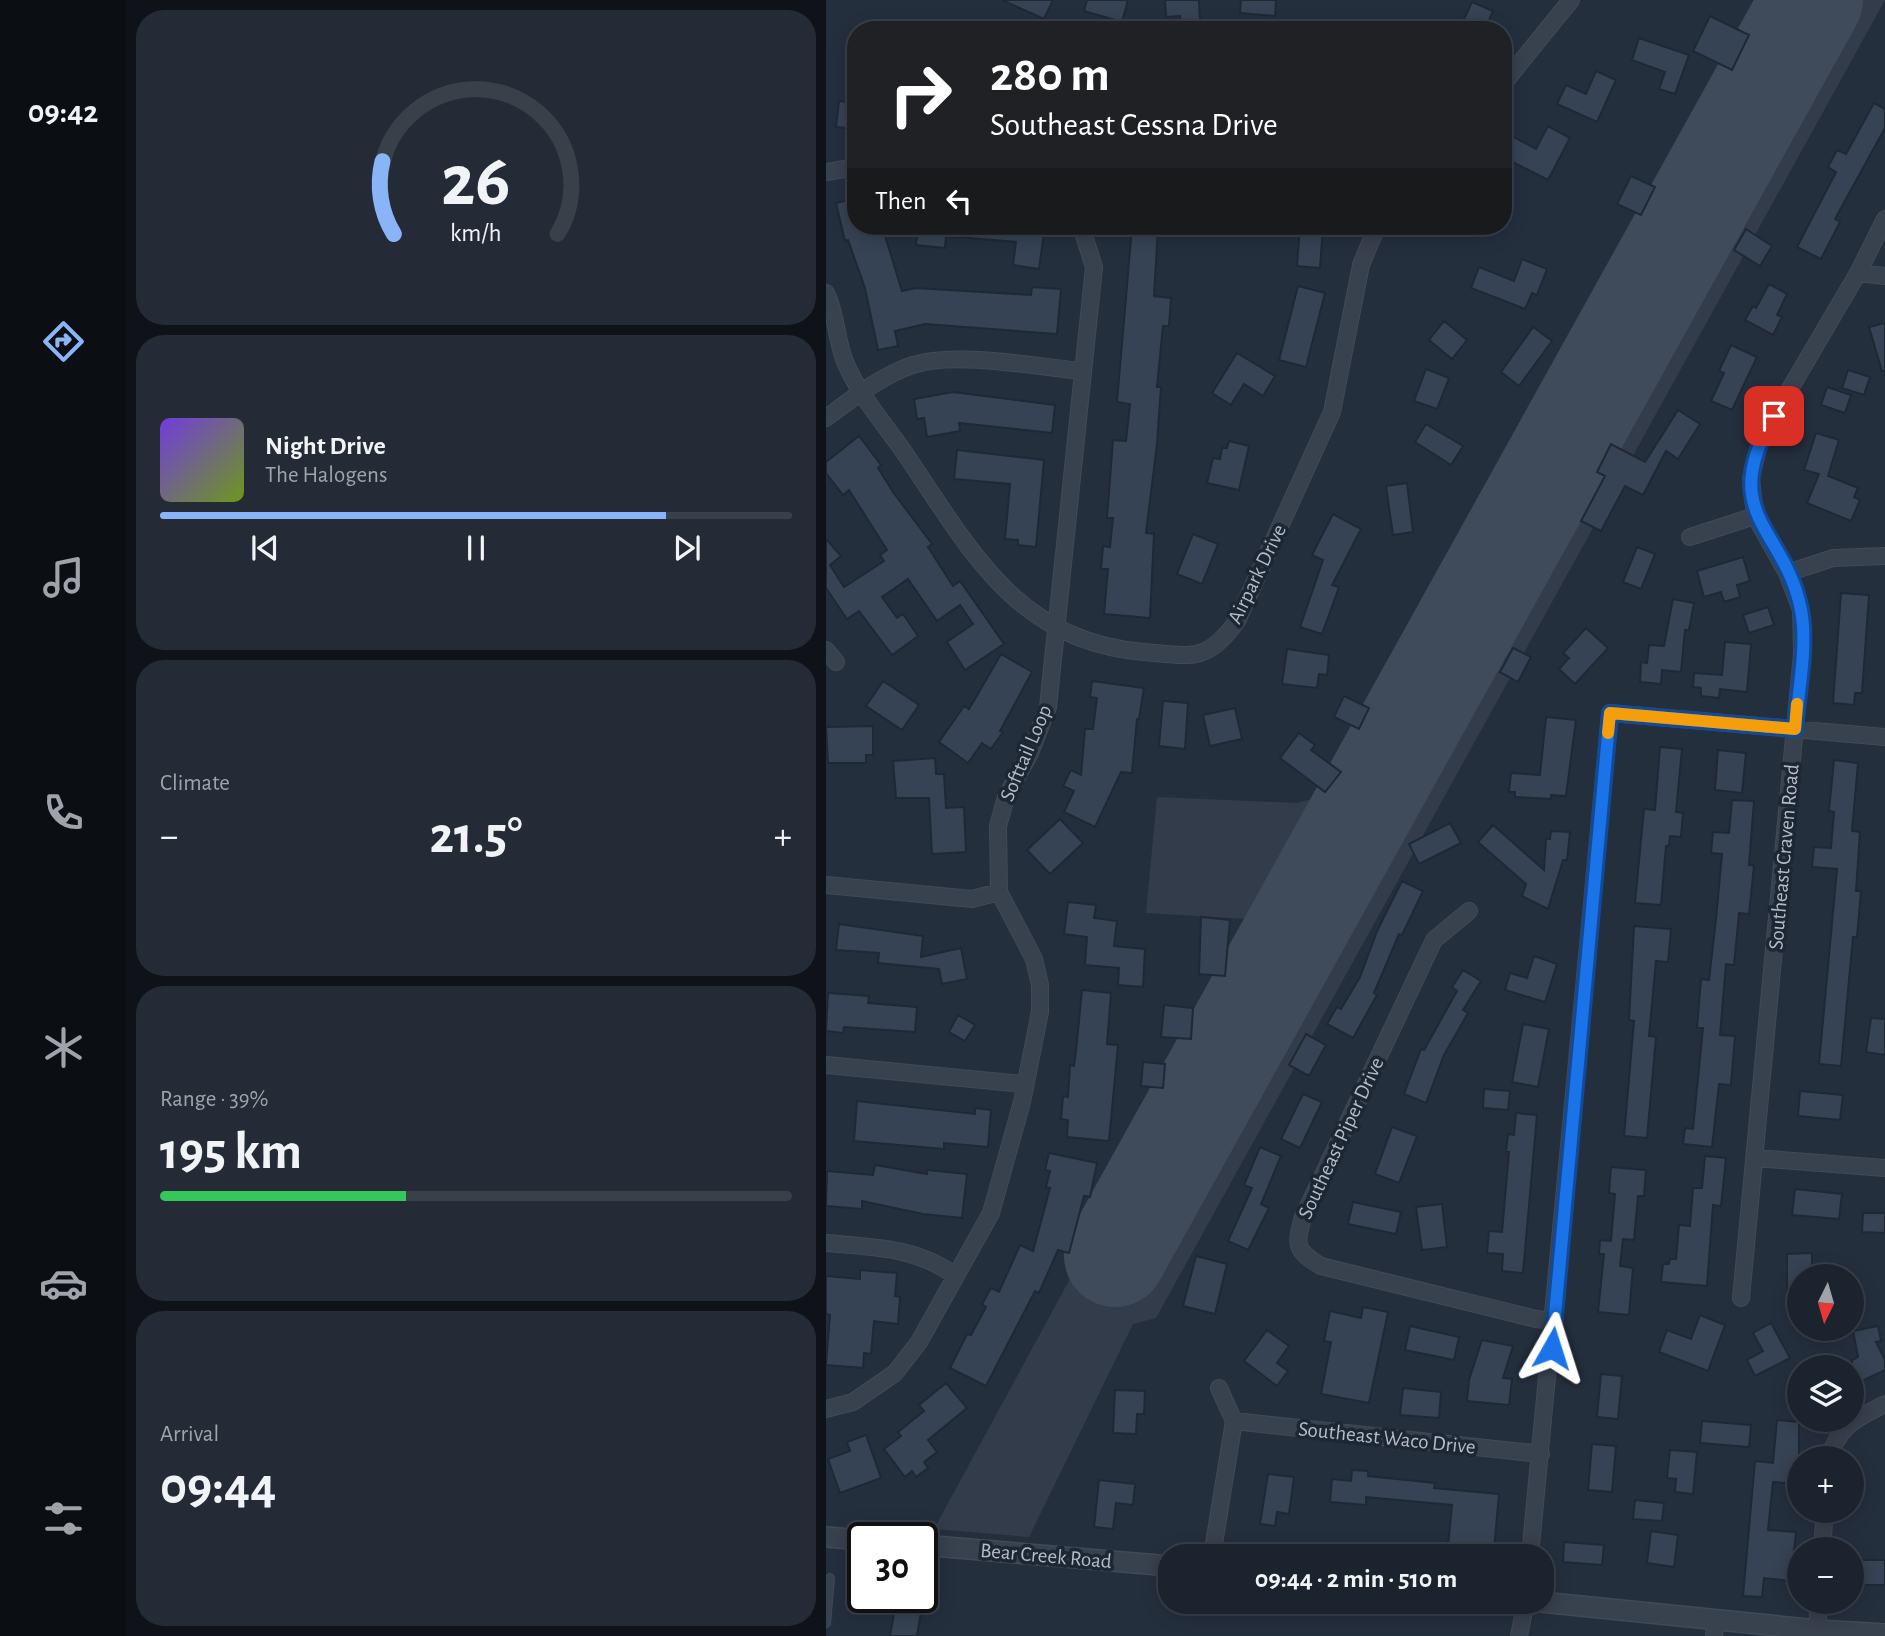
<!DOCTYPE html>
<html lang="en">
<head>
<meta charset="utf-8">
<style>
	:root { --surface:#1b232e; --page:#242b36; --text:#f1f3f6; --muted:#a0a4aa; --line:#39404a; --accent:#8ab4f8 }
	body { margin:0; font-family:"Alegreya Sans",sans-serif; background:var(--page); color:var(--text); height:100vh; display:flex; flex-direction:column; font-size:26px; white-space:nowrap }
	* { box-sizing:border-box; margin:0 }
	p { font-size:23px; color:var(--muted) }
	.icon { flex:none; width:38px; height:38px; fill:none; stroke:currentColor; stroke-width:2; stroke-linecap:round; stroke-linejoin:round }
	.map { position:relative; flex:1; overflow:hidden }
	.side { display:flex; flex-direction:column; gap:10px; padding:10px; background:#0f1319; width:700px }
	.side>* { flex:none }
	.banner { position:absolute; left:21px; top:21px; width:665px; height:214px; border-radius:28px; box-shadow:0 4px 18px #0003,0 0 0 2px var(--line); background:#202124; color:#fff; overflow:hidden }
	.needle { width:46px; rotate:185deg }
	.fabs { position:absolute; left:961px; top:1264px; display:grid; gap:14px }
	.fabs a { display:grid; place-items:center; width:77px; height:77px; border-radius:50%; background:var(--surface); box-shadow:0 4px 18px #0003,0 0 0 2px var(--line); font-size:35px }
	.speed { position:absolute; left:21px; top:1522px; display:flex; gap:14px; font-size:35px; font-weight:700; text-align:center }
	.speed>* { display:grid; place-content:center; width:91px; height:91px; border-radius:50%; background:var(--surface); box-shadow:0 4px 18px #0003,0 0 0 2px var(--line); line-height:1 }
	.speed .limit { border:4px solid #111; border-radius:10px; background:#fff; color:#111 }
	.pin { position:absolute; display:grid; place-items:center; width:60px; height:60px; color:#fff; margin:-30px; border-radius:14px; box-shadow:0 4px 10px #0006 }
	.me { position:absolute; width:77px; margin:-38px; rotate:6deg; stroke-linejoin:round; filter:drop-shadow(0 0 5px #0008) }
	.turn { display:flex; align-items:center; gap:24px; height:147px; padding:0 28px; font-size:32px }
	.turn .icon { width:91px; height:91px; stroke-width:2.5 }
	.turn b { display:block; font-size:49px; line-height:60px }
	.then { display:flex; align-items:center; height:66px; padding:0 28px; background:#0003; gap:14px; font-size:26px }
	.big { font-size:52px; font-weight:700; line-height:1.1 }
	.side .card { flex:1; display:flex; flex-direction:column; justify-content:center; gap:10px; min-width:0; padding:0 24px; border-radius:28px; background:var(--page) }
	.side .dial { align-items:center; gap:0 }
	.dial svg { height:182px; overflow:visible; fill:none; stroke:var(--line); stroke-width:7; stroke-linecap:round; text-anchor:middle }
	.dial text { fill:var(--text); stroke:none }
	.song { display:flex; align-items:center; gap:21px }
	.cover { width:84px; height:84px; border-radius:10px; background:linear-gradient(135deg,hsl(260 70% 55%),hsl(80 70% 35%)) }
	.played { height:7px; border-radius:4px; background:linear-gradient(90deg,var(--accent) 80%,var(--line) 80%) }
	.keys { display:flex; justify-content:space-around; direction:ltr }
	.heat { display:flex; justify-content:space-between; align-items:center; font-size:38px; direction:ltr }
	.charge { height:10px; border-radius:5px; background:linear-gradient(90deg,#34c759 39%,var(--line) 0) }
	.trip { position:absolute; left:332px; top:1544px; width:396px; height:70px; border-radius:28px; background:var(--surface); box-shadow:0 4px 18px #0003,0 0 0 2px var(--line); font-weight:700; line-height:70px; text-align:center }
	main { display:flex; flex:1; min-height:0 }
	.menu { display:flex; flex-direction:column; width:126px; justify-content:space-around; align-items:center; background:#0b0e12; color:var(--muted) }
	.menu .icon { width:49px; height:49px }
	.menu .selected { color:var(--accent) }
	.menu b { font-size:32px; color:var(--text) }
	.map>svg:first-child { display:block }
	.airport { fill:#323c4b }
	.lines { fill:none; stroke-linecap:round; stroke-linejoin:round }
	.runway { stroke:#3f4a5a; stroke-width:102 }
	.building { fill:#364354; stroke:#1f2835; stroke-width:2 }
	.service-casing { stroke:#414a57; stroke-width:10 }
	.minor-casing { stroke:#414a57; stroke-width:18 }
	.tertiary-casing { stroke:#414a57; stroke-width:22 }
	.service { stroke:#38414e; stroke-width:8 }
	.minor { stroke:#38414e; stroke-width:16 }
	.tertiary { stroke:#38414e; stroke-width:19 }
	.route-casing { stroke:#114b97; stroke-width:18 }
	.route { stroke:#1a73e8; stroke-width:12 }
	.slow { stroke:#f59e0b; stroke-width:12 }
	.labels { text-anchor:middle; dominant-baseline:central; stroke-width:7; stroke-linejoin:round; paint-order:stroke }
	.street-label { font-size:21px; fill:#b4bcc9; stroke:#1d2633 }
</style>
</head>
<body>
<main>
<nav class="menu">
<b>09:42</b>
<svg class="icon selected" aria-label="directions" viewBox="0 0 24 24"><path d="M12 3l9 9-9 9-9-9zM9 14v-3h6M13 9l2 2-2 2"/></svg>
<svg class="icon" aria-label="music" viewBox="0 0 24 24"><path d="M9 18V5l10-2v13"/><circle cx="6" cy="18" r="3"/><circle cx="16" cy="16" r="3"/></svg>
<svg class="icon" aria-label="phone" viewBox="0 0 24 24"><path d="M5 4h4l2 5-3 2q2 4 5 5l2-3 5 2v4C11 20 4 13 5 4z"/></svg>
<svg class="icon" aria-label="climate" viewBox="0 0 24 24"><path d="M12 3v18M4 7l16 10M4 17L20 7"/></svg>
<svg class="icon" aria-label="car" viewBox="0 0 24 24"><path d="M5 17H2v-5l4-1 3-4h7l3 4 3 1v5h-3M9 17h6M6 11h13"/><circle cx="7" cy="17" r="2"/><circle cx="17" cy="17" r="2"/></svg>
<svg class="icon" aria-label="filters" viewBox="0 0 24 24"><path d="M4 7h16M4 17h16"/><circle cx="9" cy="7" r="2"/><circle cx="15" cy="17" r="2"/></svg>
</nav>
<section class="side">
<div class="card dial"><svg viewBox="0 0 100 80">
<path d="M14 69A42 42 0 1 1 86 69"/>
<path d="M14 69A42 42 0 0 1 9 37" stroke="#8ab4f8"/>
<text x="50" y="56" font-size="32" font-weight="700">26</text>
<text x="50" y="72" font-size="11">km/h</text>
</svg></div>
<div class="card">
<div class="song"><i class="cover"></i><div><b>Night Drive</b><p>The Halogens</p></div></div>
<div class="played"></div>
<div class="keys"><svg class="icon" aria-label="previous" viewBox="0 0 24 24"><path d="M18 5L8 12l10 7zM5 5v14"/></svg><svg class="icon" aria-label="pause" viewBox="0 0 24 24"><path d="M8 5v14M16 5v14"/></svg><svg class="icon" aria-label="next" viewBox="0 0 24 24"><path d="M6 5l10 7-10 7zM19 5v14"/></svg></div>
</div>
<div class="card"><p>Climate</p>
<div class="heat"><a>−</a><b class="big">21.5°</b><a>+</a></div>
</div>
<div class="card"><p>Range · 39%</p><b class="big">195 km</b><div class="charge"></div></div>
<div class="card"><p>Arrival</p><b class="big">09:44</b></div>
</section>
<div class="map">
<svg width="1059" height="1636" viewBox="0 0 1059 1636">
	<rect width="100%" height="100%" fill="#242f3e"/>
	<path class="airport" d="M948,0h111l-729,1318 -23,6 -104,213 -95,-8 331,-609 -119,-7 11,-116 140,6 19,-5 21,-15z"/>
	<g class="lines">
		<path class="runway" d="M289,1256l697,-1256"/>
	</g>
	<path class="building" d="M176,0h51l-9,19z
		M261,0h41l-6,22 -38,-11z
		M339,0h34l1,25 -19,1 -1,-10 -14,1z
		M415,0h35l-1,16 -35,-3z
		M646,2l21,9 -8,19h-26z
		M884,16l39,19 -17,35 -39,-19z
		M813,38l50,17 -14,39 -16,-5 6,-17 -33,-12z
		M770,71l20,9 -19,42 -40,-18 9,-19 20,9z
		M13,101l17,2v26l-20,-2z
		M1048,103l11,6v19l-50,91 5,3 -19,37 -24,-12 39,-75 -8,-5 9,-17 9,4z
		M722,126l22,12 -22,42 -45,-23 11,-20 22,12z
		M805,176l24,11 -14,28 -24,-11z
		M30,198v28h26l20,65 14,-3 115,7 1,-8 29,2 -4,45 -132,-10 -30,7 3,15 -20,4 -13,-62 -17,-48 -3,1 -9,-38z
		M92,226h127l-6,43 -26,-4 3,-23 -70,-6 -1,12 -29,-3z
		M474,226h23l-3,42 -23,-2z
		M306,227l26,2 -4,67 17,2 -2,28h-6l-6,61h4l-4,57 -11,89 8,1 -4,84 -46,-4 4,-45h-7l2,-23 7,1 3,-29h-6l6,-78 13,1 4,-37 -13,-2z
		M920,229l26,17 -12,20 -26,-16z
		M696,259l25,10 -10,26 -5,-2 -7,16 -54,-21 8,-21 35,14z
		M943,284l18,10 -10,21 5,2 -9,18 -28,-15 8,-14 3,2z
		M472,286l27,7 -19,74 -27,-7z
		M618,321l23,19 -15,19 -23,-19z
		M1059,323v48h-3l-13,-44z
		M707,327l19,14 -33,45 -18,-14z
		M905,345l26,12 -25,53 -21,-9 13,-28 -5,-2z
		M411,353l38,23 -12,20 -19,-12 -13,21 -19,-12z
		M600,369l23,9 -12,31 -23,-8z
		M1022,370l22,7 -6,18 -22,-7z
		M1001,387l24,8 -6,18 -24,-8z
		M127,392l102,13 -3,28 -93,-10 1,8 -33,6 -3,-19 -7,1 -3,-20z
		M852,410l22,14 -22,35 -12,-8 -23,44 -18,-9 -24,45 -20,-10 24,-45 -8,-4 14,-28 34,18z
		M600,424l37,22 -12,19 -36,-23z
		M990,433l23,7 -11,36 30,12 -4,9 6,3 -9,21 -44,-18 12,-29 -15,-4z
		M33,436l22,29 -3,3 15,24 39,52 -4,3 25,39 7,-5 44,63 -39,26 -18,-28 26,-18 -13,-19 -23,16 -29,-42 -26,18 15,21 6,-4 15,22 -26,19 -33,-44 -12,8 -21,-31v-49l15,17 -11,9 14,22 40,-26 -4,-6 7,-5 -38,-60 -6,5 -17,-22v-11z
		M403,441l20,5 -10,44 -32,-7 6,-25 7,1 2,-11h5z
		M131,450l87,10 -8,87 -18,-2v-5l-13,-1 5,-55 -56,-5z
		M581,483l6,49 -20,3 -7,-49z
		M507,514l28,15 -29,56 7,2 -17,47 -22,-7 23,-67 -11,-5z
		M367,534l25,10 -16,40 -25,-10z
		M811,547l18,7 -14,35 -18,-7z
		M917,557l7,24 -13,4 3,12 -16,5 -3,-10 -17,5 -7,-26z
		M1015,593l28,2 -7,98h-7l-1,12 -21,-2z
		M847,599l21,4 -5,27h-4l-4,42 -19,-2 -1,14 -21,-2 1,-20 6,1 2,-18 15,1z
		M942,607l6,18 -25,8 -6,-18z
		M760,628l22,20 -33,36 -16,-15 10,-11 -6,-5z
		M899,642l26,2 -4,48 -27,-3 -1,9 -18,-2v-8l-8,-1 1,-14 28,2z
		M687,648l18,9 -13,25 -18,-10z
		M461,649l42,6 -2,20 -8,-1 -2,14 -35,-4z
		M175,654l31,18 -32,59 3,1 -12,17 -9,-6 -14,20 -29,-21 25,-36 5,3z
		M57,681l36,24 -17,25 -36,-24z
		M266,681l52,7 -5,31h-2l-5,54 -11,-1 -26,55 -31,-15 10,-21 -11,-5 8,-16 10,5 4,-46h8l4,-31 -7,-1z
		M518,696l25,12 -10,21 -25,-12z
		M337,701l25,2 -3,46 -26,-3z
		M409,708l7,31 -32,7 -7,-31z
		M720,717l30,3 -10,76 -15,-1v4l-36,-2v-5h-6l2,-19 29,2z
		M47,726v29h-7v8h-38l-2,-36z
		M473,733l16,12 -4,5 30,22 -16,20 -45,-34z
		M834,747l22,2 -6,63 7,1 -2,24 -11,-1 -1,10h-3l-5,59 -26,-2 9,-94 11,1z
		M892,750l28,3 -4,40 -27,-3z
		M109,758l1,16h8l2,34 18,-1 2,45 -34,2 -3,-56h-33l-3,-37z
		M1008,760l24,3 -6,68 8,1 -4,59h5l-4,46h-4l-12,129 -22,-2 18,-195 -25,-2 2,-20 17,1 3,-36 -5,-1z
		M906,800l22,1 -5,64 5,1 -5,48 -10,-1 -5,52 -8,-1 -6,71 15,1 -4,49 -12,-1 -7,63 -29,-3 2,-16 8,1 10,-101h-6l4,-49 8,1 7,-61 6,-65 -11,-1 2,-21 16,1z
		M234,819l23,24 -33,31 -23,-24z
		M624,823l11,20 -42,21 -10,-20z
		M667,825l51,45 2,-31h4l1,-8 19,1 -3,28h-4l-15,49 -26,-13 4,-12 -48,-42z
		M576,881l21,10 -21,44 -3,-1 -25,59 3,2 -24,43 -26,-14 10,-17 4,2 19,-32 17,-46z
		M242,902l28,3 -2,13 23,3 -3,25 31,3 -2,38 -25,-2 1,-17 -34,-3 2,-28 -23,-3z
		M375,917l29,3 -5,56 -26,-2z
		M13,924l84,12 -2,21 40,-9 6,31 -25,5 -3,-15 -61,-6 1,-10 -43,-3z
		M808,926l37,3 -3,33 -12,-1 -7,75 7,1 -9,101 -23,-2 10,-115 -5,-1z
		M708,956l23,8 -12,38 -40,-12 5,-17 17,5z
		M637,970l18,11 -18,29 5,3 -24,42 -18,48 -22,-9 17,-45 3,1 33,-59 -5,-4z
		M256,990l29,3 -4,51 11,1 -9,96 -42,-4 1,-17 -7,-1 2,-23 5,1 2,-32 4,1 2,-15z
		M2,993l41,3 -1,7 49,4 -2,25 -71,-5 -1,6 -17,-2z
		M338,1005l29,3 -2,31 -30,-2z
		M132,1015l17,10 -10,16 -16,-9z
		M1045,1018l14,1v36l-19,-3z
		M697,1024l26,5 -11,58 -26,-5z
		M480,1034l20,11 -17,31 -20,-11z
		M317,1062l22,2 -2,24 -22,-2z
		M658,1089l26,2 -2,19 -25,-2z
		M974,1091l43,4 -3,25 -42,-4z
		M477,1094l19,8 -22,46 -19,-9z
		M31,1101l118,13v-6l16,2 -3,37 -44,-4v6l-90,-8z
		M690,1113l21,2 -14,158 -21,-2 1,-17 -16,-1 2,-22 13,1 7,-80h-3l2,-18 6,1z
		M566,1127l25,9 -18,47 -24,-9z
		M434,1147l21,9 -20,48 8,4 -21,42 -20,-9 24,-53 -8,-3z
		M223,1153l48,10 -7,34 -6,-1 -15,57 -11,-3 -19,43 -4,-2 -49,95 -36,-18 17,-34 4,1 15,-28 -4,-3 9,-16 8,4 21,-47 13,6 17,-63 -4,-1 4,-16 -5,-1z
		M879,1156l21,2 -5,48 -8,-1 -6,81 -46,-4 2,-18h6l1,-5h6l3,-34 11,1 3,-38h9z
		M49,1165l52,9v-4l40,4 -5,44 -39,-4 -61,-13v8l-36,-3 1,-35 46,4z
		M785,1167l35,3 -2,26h-6l-4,44 -11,-1 -3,27 13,2 -4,47 -31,-3 6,-58h-5l1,-14 11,1 4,-47 -6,-1z
		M969,1189l47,5 -3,25 -47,-4z
		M527,1202l48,10 -5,22 -48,-10z
		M616,1204l5,43 -25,3 -6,-43z
		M1037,1213h22v20l-23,-1z
		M986,1253v23h-13v25h-12v-47z
		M370,1256l31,8 -12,50 -32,-8z
		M34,1270l37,3 -2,23 5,1 -2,27 -24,-3 -3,33 -7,-1 -1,15 -37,-3 4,-50 -4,-1v-38l34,3z
		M537,1307l25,5 -19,91 -48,-9 10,-52 -7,-1 6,-30 31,7z
		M874,1315l25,10 -17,46 -49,-19 8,-22 24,9z
		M945,1323l19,35 -35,18 -8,-16 16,-9 -10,-18z
		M584,1326l49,11 -5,23 -49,-10z
		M1052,1326l3,15 -5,1 9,18v10l-33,16v-26l6,-3 -5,-26z
		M441,1330l22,16 -12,17 11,8 -11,15 -33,-25z
		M656,1340l31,6 -10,32 9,1 -3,26 -42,-4 2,-21z
		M775,1374l21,2 -4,43 -21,-2z
		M120,1383l21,25 -39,32 9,12 -13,10 4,6 -12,9 -4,-6 -7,6 -21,-28 17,-13 -3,-4 26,-21 -5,-6z
		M577,1388l38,4 -2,26 -39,-3z
		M289,1390l30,1 -1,23h-7l-1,20 -23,-1z
		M951,1420l22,2v62l-26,-2 -5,48 28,2 -5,49 -27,-3 -2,19 -19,-1 12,-135 18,2z
		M876,1421l49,4 -2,22 -49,-4z
		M40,1435l15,43 -41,15 -12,-34 22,-8 -3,-9z
		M766,1444l24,2 -4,46 -24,-2z
		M844,1450l27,2 -4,42 -18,-2 1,-13 -9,-1z
		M526,1470l16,1v5l67,7 -1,5 65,6 -5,56 -15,-1 -1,7 -15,-1 1,-8 -16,-1 4,-41 -86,-8v8l-36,-3 2,-23 19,2z
		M442,1474l26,3 -5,37 -12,-2 -2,14 -15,-2z
		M273,1480l36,4 -2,21 -17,-2 -3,26 -19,-2z
		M809,1500l29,3 -2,18 -29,-2z
		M825,1531l27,4 -4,32 -27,-4z
		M738,1542l40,3 -2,20 -39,-3z
		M1027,1560h32v25h-32z
		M70,1602l26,4 -5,30h-27z"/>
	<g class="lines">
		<g class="service-casing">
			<path id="service" d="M0,1623l4,-45"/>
		</g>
		<g class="minor-casing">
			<path id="minor" d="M677,84l68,-84
				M0,172l30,-5
				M1032,273l27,3
				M0,293c11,22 10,49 20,71 14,33 42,64 62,94 63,93 110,184 236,194 47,4 63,11 93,-31l95,-209 29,-147 16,-39
				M0,418c26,-19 56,-43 87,-53 43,-14 124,2 170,6
				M864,537l65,-21
				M961,573l46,-15 52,-2
				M0,650l10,12
				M0,885l146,14 27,-7
				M643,911l-35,29 -131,277c-8,29 -8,33 18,49l215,53 19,2
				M0,1065l198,19
				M930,1158l129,10
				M0,1243c45,4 90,4 128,32
				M915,1298l61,-645 -1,-43 -14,-37 -32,-57 -4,-38 9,-38 98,-167 27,-54
				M0,1409l27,-7 42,-29 24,-31 72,-129 31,-111 18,-90v-27l-6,-26 -35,-67 -1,-66 8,-29 24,-44 18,-46 46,-440 -13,-41
				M408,1421l307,33
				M1003,1458c10,-33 27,-39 56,-54
				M996,1549l3,-39
				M386,1556l22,-135 -15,-33
				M704,1556l80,-843 275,24
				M991,1601l2,35
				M693,1636l7,-35
				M888,1636l2,-15"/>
		</g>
		<g class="tertiary-casing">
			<path id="tertiary" d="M0,1537l37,3
				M96,1545l249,21
				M705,1601l287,29 67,4"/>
		</g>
		<use href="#service" class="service"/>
		<use href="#minor" class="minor"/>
		<use href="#tertiary" class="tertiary"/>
	</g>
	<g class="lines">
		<g class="route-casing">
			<path id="route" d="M726,1348l58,-635 185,16c3,-36 13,-84 6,-119 -16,-83 -85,-94 -27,-194"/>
		</g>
		<use href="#route" class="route"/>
		<path class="slow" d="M782,733l2,-20 185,16 2,-25"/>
	</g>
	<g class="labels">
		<g class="street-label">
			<text transform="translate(431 574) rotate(-64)">Airpark Drive</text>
			<text transform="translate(200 753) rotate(-67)">Softtail Loop</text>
			<text transform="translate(958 857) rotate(-85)">Southeast Craven Road</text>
			<text transform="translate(515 1138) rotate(-65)">Southeast Piper Drive</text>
			<text transform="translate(561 1438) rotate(6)">Southeast Waco Drive</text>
			<text transform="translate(220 1556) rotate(5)">Bear Creek Road</text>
		</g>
	</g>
</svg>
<div class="fabs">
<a><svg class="needle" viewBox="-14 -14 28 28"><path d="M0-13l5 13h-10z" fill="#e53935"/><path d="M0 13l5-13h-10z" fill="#a0a4aa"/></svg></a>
<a><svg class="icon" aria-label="layers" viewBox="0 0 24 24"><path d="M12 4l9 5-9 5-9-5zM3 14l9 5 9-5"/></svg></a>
<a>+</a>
<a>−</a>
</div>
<div class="speed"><div class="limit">30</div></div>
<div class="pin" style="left:948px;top:416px;background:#d93025"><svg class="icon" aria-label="arrive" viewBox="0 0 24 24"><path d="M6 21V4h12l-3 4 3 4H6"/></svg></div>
<svg class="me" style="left:726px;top:1348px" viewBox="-20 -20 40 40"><path d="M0-17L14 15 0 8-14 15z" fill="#1a73e8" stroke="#fff" stroke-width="4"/></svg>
<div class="trip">09:44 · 2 min · 510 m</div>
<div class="banner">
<div class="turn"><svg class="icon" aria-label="right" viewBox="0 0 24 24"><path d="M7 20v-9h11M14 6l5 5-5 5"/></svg><div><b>280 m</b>Southeast Cessna Drive</div></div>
<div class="then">Then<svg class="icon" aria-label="left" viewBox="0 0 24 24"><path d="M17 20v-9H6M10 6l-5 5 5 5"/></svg></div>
</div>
</div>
</main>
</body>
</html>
